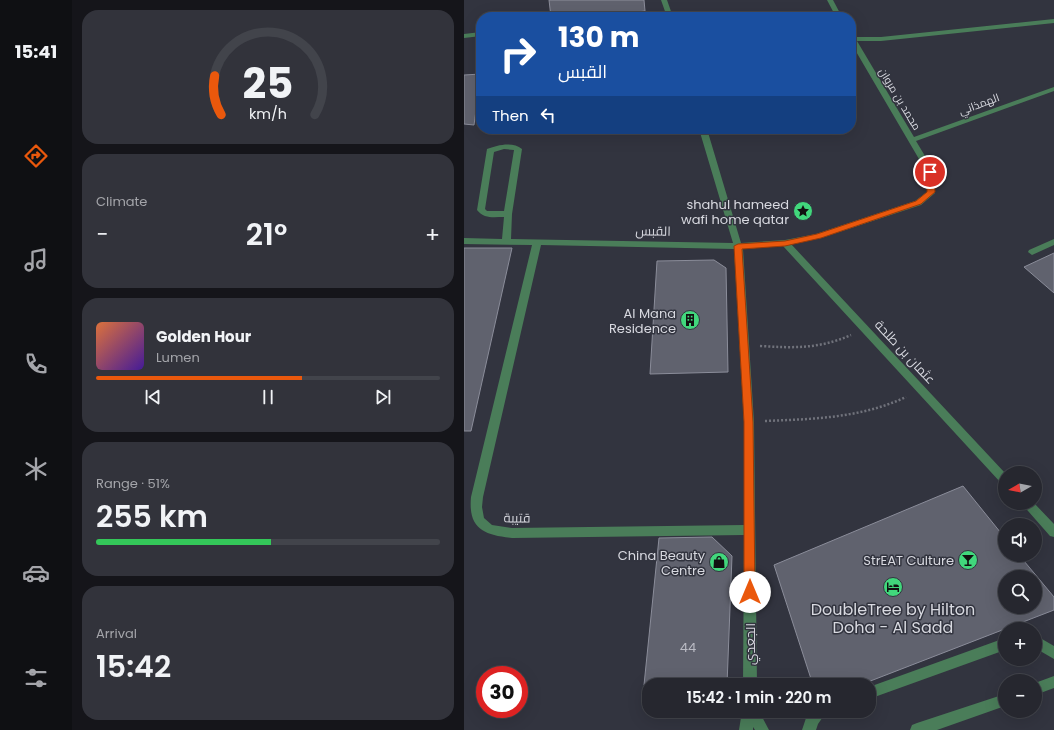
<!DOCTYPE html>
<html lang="en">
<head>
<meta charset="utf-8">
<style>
	:root { --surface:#26272f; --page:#32333b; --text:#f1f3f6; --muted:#a4a5aa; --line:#42444b; --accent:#ea580c }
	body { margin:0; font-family:Poppins,Cairo,sans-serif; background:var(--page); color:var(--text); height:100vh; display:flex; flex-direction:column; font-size:15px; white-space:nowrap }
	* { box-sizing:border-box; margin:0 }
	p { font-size:13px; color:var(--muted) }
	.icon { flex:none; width:22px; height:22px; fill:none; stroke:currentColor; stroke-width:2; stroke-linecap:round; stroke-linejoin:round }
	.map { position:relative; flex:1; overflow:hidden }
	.drawer { display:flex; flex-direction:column; gap:10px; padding:10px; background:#15151a; width:392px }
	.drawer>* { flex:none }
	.hud { position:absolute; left:12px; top:12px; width:380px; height:122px; border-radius:16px; box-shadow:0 4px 16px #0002,0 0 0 1px var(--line); background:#1a4fa0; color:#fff; overflow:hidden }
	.needle { width:26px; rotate:261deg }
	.fabs { position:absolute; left:534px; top:466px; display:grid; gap:8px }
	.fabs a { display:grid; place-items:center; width:44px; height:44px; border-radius:50%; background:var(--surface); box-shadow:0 4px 16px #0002,0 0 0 1px var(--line); font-size:20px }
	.speed { position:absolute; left:12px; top:666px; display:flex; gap:8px; font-size:20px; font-weight:700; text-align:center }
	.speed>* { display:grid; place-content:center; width:52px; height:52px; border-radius:50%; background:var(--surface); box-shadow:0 4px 16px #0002,0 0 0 1px var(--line); line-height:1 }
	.speed .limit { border:6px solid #d22; background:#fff; color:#111 }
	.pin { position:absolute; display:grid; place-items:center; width:34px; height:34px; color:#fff; margin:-17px; border:2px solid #fff; border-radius:50%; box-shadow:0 1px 4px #0007 }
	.me { position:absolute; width:44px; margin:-22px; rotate:0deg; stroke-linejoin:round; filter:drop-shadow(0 0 3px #0008) }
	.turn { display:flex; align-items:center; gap:14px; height:84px; padding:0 16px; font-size:18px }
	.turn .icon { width:52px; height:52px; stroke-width:2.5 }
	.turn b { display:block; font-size:28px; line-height:34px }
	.then { display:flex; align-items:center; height:38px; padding:0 16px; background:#0003; gap:8px; font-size:15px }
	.big { font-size:30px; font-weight:600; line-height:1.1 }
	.drawer .tile { flex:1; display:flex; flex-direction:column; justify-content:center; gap:6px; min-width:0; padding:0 14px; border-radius:16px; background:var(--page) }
	.drawer .dial { align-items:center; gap:0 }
	.dial svg { height:104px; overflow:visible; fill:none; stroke:var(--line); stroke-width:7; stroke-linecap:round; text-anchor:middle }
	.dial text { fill:var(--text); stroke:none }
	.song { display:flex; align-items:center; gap:12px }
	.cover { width:48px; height:48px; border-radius:6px; background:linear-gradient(135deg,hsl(20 70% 55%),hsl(260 70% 35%)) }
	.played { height:4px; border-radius:2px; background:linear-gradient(90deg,var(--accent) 60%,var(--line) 60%) }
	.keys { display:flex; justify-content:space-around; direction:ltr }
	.heat { display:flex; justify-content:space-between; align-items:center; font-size:22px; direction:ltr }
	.charge { height:6px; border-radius:3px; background:linear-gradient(90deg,#34c759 51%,var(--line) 0) }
	.trip { position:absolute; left:178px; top:678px; width:234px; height:40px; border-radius:16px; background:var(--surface); box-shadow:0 4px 16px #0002,0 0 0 1px var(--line); font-weight:600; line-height:40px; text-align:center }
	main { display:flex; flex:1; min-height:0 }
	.tab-bar { display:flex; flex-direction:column; width:72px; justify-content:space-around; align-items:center; background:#0f1013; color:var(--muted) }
	.tab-bar .icon { width:28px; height:28px }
	.tab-bar .current { color:var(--accent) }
	.tab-bar b { font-size:18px; color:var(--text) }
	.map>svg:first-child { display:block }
	.building { fill:#60626e; stroke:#8b8d9a; fill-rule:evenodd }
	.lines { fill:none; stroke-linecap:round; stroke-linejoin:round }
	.path { stroke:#70727b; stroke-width:2.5; stroke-dasharray:2 2; stroke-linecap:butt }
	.minor { fill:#4a7d59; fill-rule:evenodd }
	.route { fill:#ea580c; stroke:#983908 }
	.labels { text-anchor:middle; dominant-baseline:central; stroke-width:3; stroke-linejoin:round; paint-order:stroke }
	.far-street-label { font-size:11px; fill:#d8d9e0; stroke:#32343f }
	.poi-label { font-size:13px; fill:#d8d9e0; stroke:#32343f; text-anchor:end }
	.street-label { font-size:13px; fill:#d8d9e0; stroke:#32343f }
	.near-number-label { font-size:13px; fill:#babbc4 }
	.near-poi-label { font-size:16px; fill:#d8d9e0; stroke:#32343f }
</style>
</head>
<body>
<main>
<nav class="tab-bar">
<b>15:41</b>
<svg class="icon current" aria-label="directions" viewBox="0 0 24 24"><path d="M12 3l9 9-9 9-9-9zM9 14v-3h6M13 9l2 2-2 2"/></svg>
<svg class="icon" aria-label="music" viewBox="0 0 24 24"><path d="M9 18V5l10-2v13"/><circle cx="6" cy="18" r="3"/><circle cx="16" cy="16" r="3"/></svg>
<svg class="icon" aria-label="phone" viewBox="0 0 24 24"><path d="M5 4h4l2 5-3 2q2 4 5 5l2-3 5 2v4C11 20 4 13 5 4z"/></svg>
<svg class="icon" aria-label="climate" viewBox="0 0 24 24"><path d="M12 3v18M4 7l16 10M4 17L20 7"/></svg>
<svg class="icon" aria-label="car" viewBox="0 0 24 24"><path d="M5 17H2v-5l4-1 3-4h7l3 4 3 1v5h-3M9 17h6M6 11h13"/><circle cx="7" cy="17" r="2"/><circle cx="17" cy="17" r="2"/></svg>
<svg class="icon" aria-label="filters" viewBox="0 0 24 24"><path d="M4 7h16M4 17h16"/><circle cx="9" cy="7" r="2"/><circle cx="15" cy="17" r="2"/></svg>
</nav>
<section class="drawer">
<div class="tile dial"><svg viewBox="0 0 100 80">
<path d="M14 69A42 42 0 1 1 86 69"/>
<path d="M14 69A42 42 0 0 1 9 39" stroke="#ea580c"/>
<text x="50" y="56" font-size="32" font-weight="700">25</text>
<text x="50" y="72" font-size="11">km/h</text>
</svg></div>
<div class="tile"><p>Climate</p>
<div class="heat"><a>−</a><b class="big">21°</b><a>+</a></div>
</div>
<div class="tile">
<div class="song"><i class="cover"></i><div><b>Golden Hour</b><p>Lumen</p></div></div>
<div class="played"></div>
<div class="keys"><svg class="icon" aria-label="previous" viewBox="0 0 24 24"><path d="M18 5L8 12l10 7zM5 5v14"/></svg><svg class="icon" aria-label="pause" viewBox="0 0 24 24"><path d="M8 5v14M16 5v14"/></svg><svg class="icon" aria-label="next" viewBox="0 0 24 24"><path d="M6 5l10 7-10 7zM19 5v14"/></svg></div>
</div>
<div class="tile"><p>Range · 51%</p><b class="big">255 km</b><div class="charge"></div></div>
<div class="tile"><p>Arrival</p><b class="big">15:42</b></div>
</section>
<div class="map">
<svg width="590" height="730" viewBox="0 0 590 730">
	<rect width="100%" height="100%" fill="#32343f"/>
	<path class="building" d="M85,0h95l1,11 -47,6h-47z
		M17,74l-7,51 -10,-1v-49z
		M0,248h48l-41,183h-7z
		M590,253v40l-30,-26z
		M250,260l12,8 2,104 -78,2 7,-113z
		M499,486l42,52v17h14l35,42v13l-194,75h-47l-39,-120zM541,577h30v30h-30z
		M248,537l20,19 -5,129h-83l15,-147z"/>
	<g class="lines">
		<path class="path" d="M296,346c34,2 59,3 91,-11
			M301,421c49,-2 96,-3 141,-24"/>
		<path class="minor" d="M197,0h6l6,17h-6z
			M363,0h6l9,17h-6z
			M590,19v4l-173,18h-24l57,96 140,-50v4l-138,50 18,30 1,22 -14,12 -100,33 -30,6 214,229v12l-4,-2 -218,-237 -40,3 11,173 3,263h-14l1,-150 -232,3c-28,-3 -44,-9 -41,-41l61,-252 -68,-1v-6l38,1 2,-22c-11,0 -20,2 -27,-7l10,-61c10,-4 26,-8 35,0l-10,65 -1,25 222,4 -34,-114h8l34,114 44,-3 31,-6 99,-33 12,-9 -1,-21 -75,-128v-8l3,2h27zM40,149l10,1 -10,61h-17l-2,-2 9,-57zM77,245l193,4 10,173v103l-232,3 -20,-3 -8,-7 -2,-11 1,-10z
			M17,32v4l-17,2v-4z
			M590,239v6l-22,10 -4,-3 1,-2z
			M557,503h13l20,21v13l-4,-1z
			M571,635l19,11v13l-19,-11z
			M541,638v12l-136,49v-12z
			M590,676v12l-19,7v-12z
			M541,694v12l-68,24h-27l2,-5 5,-2z
			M278,711h17l10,19h-14l-2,-3v3h-14z
			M347,711h16l-9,13 -2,6h-14l5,-15z"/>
	</g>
	<path class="route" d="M466,169l4,3 1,20 -14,12 -100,34 -36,8 -43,3 11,173 2,170 -1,3 -4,2 -4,-2 -2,-3v-170l-10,-176 4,-2 47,-3 32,-7 99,-33 11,-9v-20z"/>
	<defs>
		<g id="sight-disc" transform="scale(1)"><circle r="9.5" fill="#41d77c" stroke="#32343f"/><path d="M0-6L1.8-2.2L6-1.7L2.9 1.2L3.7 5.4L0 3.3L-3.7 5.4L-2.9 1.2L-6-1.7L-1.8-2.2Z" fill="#111"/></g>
		<g id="building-disc" transform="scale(1)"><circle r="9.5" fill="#41d77c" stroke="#32343f"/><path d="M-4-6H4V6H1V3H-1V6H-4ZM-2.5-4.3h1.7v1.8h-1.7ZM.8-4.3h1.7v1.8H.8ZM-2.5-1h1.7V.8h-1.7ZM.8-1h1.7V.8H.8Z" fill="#111"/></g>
		<g id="bar-disc" transform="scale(1)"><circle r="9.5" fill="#41d77c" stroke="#32343f"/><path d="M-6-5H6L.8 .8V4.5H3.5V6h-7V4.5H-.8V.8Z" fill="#111"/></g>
		<g id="shop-disc" transform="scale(1)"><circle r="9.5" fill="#41d77c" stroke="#32343f"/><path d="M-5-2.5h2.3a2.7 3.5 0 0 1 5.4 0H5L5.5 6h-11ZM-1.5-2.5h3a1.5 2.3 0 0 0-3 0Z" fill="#111"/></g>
		<g id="hotel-disc" transform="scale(1)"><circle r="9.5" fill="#41d77c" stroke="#32343f"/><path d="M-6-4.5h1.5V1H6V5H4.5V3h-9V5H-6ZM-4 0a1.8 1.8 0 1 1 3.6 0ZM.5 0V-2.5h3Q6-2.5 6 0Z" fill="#111"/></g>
	</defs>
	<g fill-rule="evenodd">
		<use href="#sight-disc" x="339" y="211"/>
		<use href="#building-disc" x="226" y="320"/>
		<use href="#bar-disc" x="504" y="560"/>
		<use href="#shop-disc" x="255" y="562"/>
		<use href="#hotel-disc" x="429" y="587"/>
	</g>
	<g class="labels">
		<g class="far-street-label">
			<text transform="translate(436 99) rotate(59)">محمد بن مروان</text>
			<text transform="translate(515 104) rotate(-20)">الهمذاني</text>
		</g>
		<g class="poi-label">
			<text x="325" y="204">shahul hameed<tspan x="325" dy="15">wafi home qatar</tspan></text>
			<text x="212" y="313">Al Mana<tspan x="212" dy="15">Residence</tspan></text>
			<text x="241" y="555">China Beauty<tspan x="241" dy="15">Centre</tspan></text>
			<text x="490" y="560">StrEAT Culture</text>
		</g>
		<g class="street-label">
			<text transform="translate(189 231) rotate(1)">القبس</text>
			<text transform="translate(441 352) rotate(47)">عثمان بن طلحة</text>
			<text transform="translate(53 518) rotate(1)">قتيبة</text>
			<text transform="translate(286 644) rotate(-90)">الجعدي</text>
		</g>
		<g class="near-number-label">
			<text x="224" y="647">44</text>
		</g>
		<g class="near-poi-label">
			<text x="429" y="609">DoubleTree by Hilton<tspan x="429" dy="18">Doha - Al Sadd</tspan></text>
		</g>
	</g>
</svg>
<div class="fabs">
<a><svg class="needle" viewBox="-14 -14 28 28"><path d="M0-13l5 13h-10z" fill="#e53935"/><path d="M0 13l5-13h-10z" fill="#a4a5aa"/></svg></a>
<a><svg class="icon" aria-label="sound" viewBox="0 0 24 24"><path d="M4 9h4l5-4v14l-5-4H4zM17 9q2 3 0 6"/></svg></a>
<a><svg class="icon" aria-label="search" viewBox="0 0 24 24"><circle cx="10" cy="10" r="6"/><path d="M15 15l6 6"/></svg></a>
<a>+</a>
<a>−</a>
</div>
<div class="speed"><div class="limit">30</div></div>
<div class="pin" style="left:466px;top:172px;background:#d93025"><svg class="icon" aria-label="arrive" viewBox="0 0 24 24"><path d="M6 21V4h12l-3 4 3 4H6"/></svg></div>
<svg class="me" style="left:286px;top:592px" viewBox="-20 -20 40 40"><circle r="19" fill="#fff"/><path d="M0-13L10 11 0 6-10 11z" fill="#ea580c"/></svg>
<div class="trip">15:42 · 1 min · 220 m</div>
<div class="hud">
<div class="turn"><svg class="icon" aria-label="right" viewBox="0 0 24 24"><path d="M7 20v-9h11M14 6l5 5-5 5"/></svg><div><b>130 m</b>القبس</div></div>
<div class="then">Then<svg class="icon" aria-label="left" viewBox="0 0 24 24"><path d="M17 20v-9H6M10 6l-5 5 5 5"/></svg></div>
</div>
</div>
</main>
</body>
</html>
